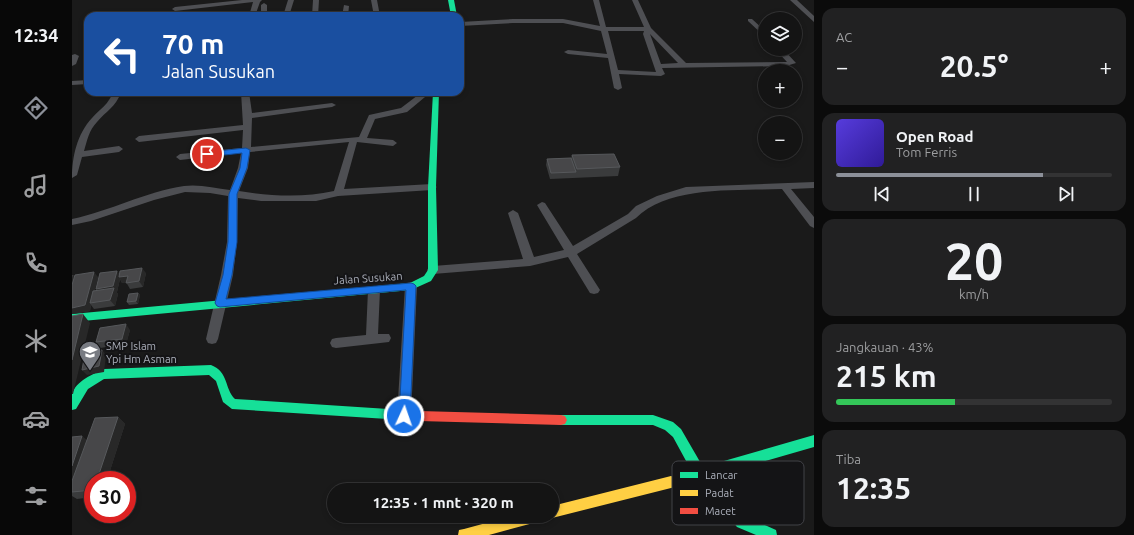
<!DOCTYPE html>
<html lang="id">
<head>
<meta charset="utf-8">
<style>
	:root { --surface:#141414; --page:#212122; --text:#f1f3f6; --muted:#9d9ea0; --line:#333334; --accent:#8c9099 }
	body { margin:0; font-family:Ubuntu,sans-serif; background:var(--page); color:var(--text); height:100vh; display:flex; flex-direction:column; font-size:15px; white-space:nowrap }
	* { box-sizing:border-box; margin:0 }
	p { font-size:13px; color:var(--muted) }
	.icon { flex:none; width:22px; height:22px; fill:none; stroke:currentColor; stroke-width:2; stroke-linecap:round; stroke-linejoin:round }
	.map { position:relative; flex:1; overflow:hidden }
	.drawer { display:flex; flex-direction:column; gap:8px; padding:8px; background:#0b0b0b; width:320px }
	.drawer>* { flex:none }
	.guide { position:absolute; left:12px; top:12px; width:380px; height:84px; border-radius:12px; box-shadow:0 2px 6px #0003,0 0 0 1px var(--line); background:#1a4fa0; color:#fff; overflow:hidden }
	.controls { position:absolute; left:686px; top:12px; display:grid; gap:8px }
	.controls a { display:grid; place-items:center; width:44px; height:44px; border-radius:50%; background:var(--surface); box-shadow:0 2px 6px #0003,0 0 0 1px var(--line); font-size:20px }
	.speed { position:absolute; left:12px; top:471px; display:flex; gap:8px; font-size:20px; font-weight:700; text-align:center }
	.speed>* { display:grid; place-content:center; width:52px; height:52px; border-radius:50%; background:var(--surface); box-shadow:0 2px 6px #0003,0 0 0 1px var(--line); line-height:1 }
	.speed .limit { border:6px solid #d22; background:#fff; color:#111 }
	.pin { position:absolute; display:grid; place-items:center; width:34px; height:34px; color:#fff; margin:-17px; border:2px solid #fff; border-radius:50%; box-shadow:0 1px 4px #0007 }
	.me { position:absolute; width:44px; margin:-22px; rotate:3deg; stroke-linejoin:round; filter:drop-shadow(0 0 3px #0008) }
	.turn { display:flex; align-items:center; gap:14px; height:84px; padding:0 12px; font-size:18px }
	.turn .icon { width:52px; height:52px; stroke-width:2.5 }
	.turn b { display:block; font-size:28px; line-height:34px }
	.big { font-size:30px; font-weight:600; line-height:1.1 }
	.drawer .card { flex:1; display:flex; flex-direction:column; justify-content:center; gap:6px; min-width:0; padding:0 14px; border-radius:12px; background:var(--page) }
	.drawer .dial { align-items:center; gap:0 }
	.dial b { font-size:52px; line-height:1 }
	.song { display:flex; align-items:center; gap:12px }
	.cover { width:48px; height:48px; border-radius:6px; background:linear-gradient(135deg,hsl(250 70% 55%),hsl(250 70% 35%)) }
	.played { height:4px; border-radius:2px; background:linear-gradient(90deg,var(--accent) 75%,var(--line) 75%) }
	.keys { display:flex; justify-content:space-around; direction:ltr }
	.heat { display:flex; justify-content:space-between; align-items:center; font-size:22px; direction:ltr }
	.charge { height:6px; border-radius:3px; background:linear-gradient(90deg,#34c759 43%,var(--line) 0) }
	.trip { position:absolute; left:255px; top:483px; width:232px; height:40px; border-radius:20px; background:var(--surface); box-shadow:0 2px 6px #0003,0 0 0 1px var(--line); font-weight:600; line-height:40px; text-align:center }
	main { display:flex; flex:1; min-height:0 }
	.menu { display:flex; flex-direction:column; width:72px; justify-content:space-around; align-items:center; background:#080808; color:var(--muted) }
	.menu .icon { width:28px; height:28px }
	.menu .on { color:var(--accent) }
	.menu b { font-size:18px; color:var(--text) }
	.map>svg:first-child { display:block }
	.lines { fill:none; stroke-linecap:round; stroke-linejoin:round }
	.street { fill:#4e4f53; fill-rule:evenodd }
	.fast { fill:#16e098; fill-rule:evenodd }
	.slow { fill:#ffcf43; fill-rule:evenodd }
	.jam { fill:#f24e42; fill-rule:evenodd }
	.wall { fill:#3a3b3c }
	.shaded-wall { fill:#282828 }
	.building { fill:#474749; stroke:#56585b }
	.route { fill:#1a73e8; stroke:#114b97 }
	.labels { text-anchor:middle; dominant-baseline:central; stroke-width:4; stroke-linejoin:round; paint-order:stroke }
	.street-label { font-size:11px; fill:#abafba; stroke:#141416 }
	.poi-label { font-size:11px; fill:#abafba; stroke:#141416; text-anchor:start }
	.key { fill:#141416; stroke:#414247; stroke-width:1 }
	.key-label { font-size:11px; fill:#abafba }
</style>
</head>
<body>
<main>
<nav class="menu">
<b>12:34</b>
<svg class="icon on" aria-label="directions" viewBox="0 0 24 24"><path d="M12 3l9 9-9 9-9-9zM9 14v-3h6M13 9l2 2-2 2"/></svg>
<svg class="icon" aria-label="music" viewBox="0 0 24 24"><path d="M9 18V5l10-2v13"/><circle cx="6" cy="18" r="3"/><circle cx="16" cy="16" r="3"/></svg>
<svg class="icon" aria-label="phone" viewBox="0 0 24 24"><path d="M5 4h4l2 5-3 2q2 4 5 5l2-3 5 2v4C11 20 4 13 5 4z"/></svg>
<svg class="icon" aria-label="climate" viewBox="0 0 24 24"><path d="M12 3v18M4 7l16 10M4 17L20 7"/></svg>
<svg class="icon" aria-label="car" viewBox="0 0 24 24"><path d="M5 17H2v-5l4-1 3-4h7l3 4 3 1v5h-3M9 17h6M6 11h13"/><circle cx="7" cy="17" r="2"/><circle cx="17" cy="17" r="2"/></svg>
<svg class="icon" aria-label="filters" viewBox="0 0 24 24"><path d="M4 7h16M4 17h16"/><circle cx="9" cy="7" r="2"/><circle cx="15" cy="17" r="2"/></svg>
</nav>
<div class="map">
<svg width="742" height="535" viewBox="0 0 742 535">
	<rect width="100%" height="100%" fill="#1a1a1a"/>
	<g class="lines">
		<path class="street" d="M170,0h20l-2,2 -5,14h-6l4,-14 -78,9 -3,-2 3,-2z
			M216,0h6l-5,16h-6z
			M241,0h6l-1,16h-6z
			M299,0h6l3,16h-6z
			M521,0h6l7,27h38l-12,-27h6l13,28 35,35 101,-1 -12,-13h8l13,14 -10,3 -124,2 3,6 -4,2 -42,-2 3,14 -4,2 -4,-2 -6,-30 -40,-4 -4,-2 4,-2 39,4 -6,-23 -38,-8h-50l-53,3v-4l53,-3h50l37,7zM536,31h36l-1,3 13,38 -38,-2zM578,34l28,29 -17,1z
			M718,0h7l17,16v6z
			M192,3l3,2v11h-6v-11z
			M272,5l5,1 -1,10h-6z
			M676,19h4l13,12v6l-17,-16z
			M3,54l4,2 -3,8 -4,2v-11z
			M16,80v4l-16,1v-4z
			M41,92h8c-5,15 -15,19 -24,30 -8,8 -10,19 -13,29l35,-5 4,3 -4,3 -37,5 -5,18 -5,3c0,-21 5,-44 20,-60 8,-9 17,-14 21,-26z
			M169,92h8l3,21 80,-10 4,2 -4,2 -80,11 -1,29 108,-10 10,-22 32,-7 21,-16h9l-24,20 -32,7 -8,19 26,2 4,3 -4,3 -36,-4 -13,47 88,-5 5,3 -5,3 -94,6 -22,5h-55l-23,-3 -1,44 -4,33 -15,64 -2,4 -4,1 -4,-1 -2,-4 15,-64 6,-33 1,-46 -18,-3 -25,-1 -31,8 -63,21 -19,4v-6c38,-8 73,-27 112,-33 15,-2 31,2 46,4l8,-22 3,-15 -61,7 -4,-3 4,-3 62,-6 1,-18 -104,12 -4,-3 4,-3 104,-11zM277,142l-15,49c-31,7 -64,5 -95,0l9,-23 2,-16z
			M214,92h8v1l-4,2h-3z
			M742,182v6l-23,1 23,28v11l-4,-2 -28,-37c-45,2 -113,-4 -146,29l-59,36 23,36 -2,3 -4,1 -4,-1 -22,-36 -38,9 -97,8 -4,-1 -2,-3 2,-3 4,-1 90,-7 -15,-46 5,-3 5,3 16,44 30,-7 -27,-45 5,-3 3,1 28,43 55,-32 8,-8 21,-10 29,-9z
			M339,282l4,1 2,3 -6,130 -2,4 -5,2 -5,-2 -2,-4 8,-130 2,-3z
			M302,286l4,1 2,3 -2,44h11l2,4 -2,4 -53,6 -4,-1 -2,-4 2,-4 4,-1 30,-3 2,-45 2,-3z"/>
		<path class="fast" d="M376,0h6l3,16h-6z
			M361,92h6l-3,95 2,83 -7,11 -20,9 -339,32v-8l338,-31 14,-7 4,-6v-83z
			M139,365c18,7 13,23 24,34l184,12 4,1 2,4 -2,4 -4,1 -187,-12 -9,-7 -7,-21 -7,-6 -105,4 -16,10 -12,20 -4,1c0,-5 0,-11 0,-16 4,-13 21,-20 32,-25z
			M489,415h92l20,7 8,7 22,38 111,-32v12l-104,30 37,40 29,13 1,5h-21l-19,-8 -39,-47 -27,8 -4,-2 -2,-4 2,-4 24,-8 -18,-33 -8,-7 -12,-5h-92l-4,-1 -2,-4 2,-4z"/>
		<path class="slow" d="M599,476l4,2 2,4 -2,4 -4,2 -119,30 -5,-2h5v-10z
			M440,516h31l-2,4 -4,2 -48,13h-31l1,-5 5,-1z"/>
		<path class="jam" d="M347,411l142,4 4,1 2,4 -2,4 -4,1 -142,-4 -4,-1 -2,-4 2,-4z"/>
	</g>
	<path class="wall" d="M500,155l48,12 -2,9 -68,3 -4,-14 1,-6 24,-1z
		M45,271l2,3 27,-1 -3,14 -13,2 -4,-7 -4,1 -2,-4 -3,13h-1l2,2 -3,12 -21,3 -3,-4 -1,6 -18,3v-39h1l1,1 24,1 -4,14h3l-1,-2z
		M66,293l2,2 -2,9 -9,1 -2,-3z
		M58,330l-4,14 -26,4 -4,-6z
		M46,417l7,7 -18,56h-14v17l-16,2 -5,-3v-59l15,3z"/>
	<path class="shaded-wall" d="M70,268l4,5 -3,14 -4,-6z
		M45,271l4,5h7l4,5 -10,2 -2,-4 -3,13h-1l2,2 -3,12 -5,-6 -10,-6 -4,-5z
		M22,272l4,5 -6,26h-2l1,2 -1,6 -18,3v-6z
		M1,275l4,5 -5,18v-20z
		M66,293l2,2 -2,9 -2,-3z
		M11,314l7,9 -17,71h-1v-34z
		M54,324l4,6 -4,14 -4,-5z
		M30,350l4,5 -2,17 -17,3 -5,-5z
		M46,417l7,7 -18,56h-10z
		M10,436l6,5 -16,46v-21z"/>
	<path class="building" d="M542,154l6,13 -43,2 -5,-14z
		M499,158l5,14 -25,1 -4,-14z
		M70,268l-3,13 -13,2 2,-7 -9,1 1,-6z
		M45,271l-4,15 -17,3 4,-16z
		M22,272l-9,33 -13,3v-23l3,-10z
		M42,288l-4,12 -20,3 3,-12z
		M66,293l-2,8 -9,1 2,-8z
		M11,314l-11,46v-44z
		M54,324l-4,15 -26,3 4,-14z
		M30,350l-3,16 -17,4 3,-17z
		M46,417l-21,63h-4v10l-21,2v-11l23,-63z
		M10,436l-10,30v-29z"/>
	<path class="route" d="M174,148l4,2 -3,18 -10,26v48l-5,33 -6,24 185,-16 3,1 2,2 -6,130 -2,4 -4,2 -4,-2 -1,-4 7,-126 -186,17 -3,-1 -2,-3 8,-28 5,-33 1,-48 11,-26 2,-15 -35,4 -4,-3 4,-2z"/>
	<defs>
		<g id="school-pin" transform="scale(1.15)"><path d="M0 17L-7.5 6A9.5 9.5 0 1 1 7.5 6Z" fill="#787b82" stroke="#141416"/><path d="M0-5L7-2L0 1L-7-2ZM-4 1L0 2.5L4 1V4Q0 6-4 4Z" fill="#fff"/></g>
	</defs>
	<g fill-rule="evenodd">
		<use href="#school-pin" x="18" y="352"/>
	</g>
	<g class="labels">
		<g class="street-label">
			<text transform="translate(296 278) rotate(-4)">Jalan Susukan</text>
		</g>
		<g class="poi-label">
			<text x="34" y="346">SMP Islam<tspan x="34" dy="13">Ypi Hm Asman</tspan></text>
		</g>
	</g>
	<rect x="600" y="461" width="132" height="64" rx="6" class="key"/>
	<rect x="608" y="472" width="18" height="6" fill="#16e098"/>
	<rect x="608" y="490" width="18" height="6" fill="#ffcf43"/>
	<rect x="608" y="508" width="18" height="6" fill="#f24e42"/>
	<g class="key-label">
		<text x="633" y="479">Lancar</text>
		<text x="633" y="497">Padat</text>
		<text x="633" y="515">Macet</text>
	</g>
</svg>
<div class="controls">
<a><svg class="icon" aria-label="layers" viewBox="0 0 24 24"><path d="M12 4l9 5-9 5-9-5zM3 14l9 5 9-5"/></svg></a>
<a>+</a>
<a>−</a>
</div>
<div class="speed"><div class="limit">30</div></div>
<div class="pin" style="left:135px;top:154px;background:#d93025"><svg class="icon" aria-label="arrive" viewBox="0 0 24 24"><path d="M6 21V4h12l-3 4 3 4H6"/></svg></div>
<svg class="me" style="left:332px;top:416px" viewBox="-20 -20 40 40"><circle r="17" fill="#1a73e8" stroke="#fff" stroke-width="3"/><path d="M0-11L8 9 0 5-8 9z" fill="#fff"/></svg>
<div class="trip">12:35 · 1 mnt · 320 m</div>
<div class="guide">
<div class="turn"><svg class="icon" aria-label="left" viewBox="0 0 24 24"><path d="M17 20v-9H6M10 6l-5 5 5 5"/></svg><div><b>70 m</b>Jalan Susukan</div></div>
</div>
</div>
<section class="drawer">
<div class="card"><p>AC</p>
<div class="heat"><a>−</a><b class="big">20.5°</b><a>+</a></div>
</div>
<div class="card">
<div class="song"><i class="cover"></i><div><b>Open Road</b><p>Tom Ferris</p></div></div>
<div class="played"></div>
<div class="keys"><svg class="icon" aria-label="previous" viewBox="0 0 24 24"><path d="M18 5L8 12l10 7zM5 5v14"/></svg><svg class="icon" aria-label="pause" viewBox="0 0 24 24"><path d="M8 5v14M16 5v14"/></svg><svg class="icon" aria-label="next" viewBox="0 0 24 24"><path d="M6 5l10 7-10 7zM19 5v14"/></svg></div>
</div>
<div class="card dial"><b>20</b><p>km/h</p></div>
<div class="card"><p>Jangkauan · 43%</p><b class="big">215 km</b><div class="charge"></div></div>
<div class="card"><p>Tiba</p><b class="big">12:35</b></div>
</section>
</main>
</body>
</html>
